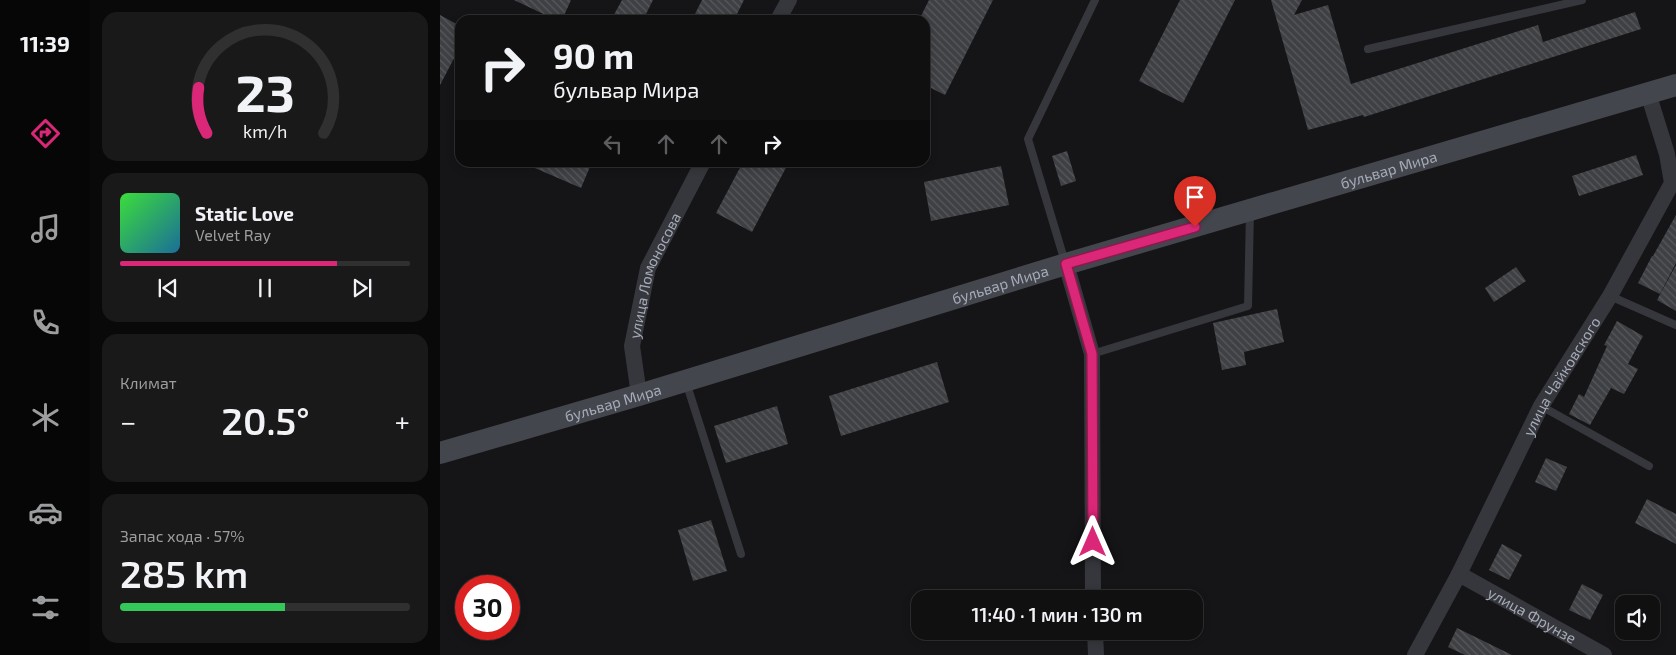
<!DOCTYPE html>
<html lang="ru">
<head>
<meta charset="utf-8">
<style>
	:root { --surface:#101011; --page:#19191a; --text:#f1f3f6; --muted:#9c9d9f; --line:#303031; --accent:#db2777 }
	body { margin:0; font-family:"Exo 2",sans-serif; background:var(--page); color:var(--text); height:100vh; display:flex; flex-direction:column; font-size:19px; white-space:nowrap }
	* { box-sizing:border-box; margin:0 }
	p { font-size:16px; color:var(--muted) }
	.icon { flex:none; width:28px; height:28px; fill:none; stroke:currentColor; stroke-width:2; stroke-linecap:round; stroke-linejoin:round }
	.map { position:relative; flex:1; overflow:hidden }
	.side { display:flex; flex-direction:column; gap:12px; padding:12px; background:#090909; width:350px }
	.side>* { flex:none }
	.top-card { position:absolute; left:15px; top:15px; width:475px; height:152px; border-radius:15px; box-shadow:0 2px 8px #0003,0 0 0 1px var(--line); background:#101011; color:var(--text); overflow:hidden }
	.buttons { position:absolute; left:1175px; top:595px; display:grid; gap:10px }
	.buttons a { display:grid; place-items:center; width:45px; height:45px; border-radius:10px; background:var(--surface); box-shadow:0 2px 8px #0003,0 0 0 1px var(--line); font-size:25px }
	.speed { position:absolute; left:15px; top:575px; display:flex; gap:10px; font-size:25px; font-weight:700; text-align:center }
	.speed>* { display:grid; place-content:center; width:65px; height:65px; border-radius:50%; background:var(--surface); box-shadow:0 2px 8px #0003,0 0 0 1px var(--line); line-height:1 }
	.speed .limit { border:8px solid #d22; background:#fff; color:#111 }
	.pin { position:absolute; display:grid; place-items:center; width:42px; height:42px; color:#fff; margin:-51px -21px; border-radius:50% 50% 50% 0; rotate:-45deg; box-shadow:0 0 5px #0007 }
	.pin .icon { rotate:45deg }
	.me { position:absolute; width:55px; margin:-28px; rotate:0deg; stroke-linejoin:round; filter:drop-shadow(0 0 4px #0008) }
	.turn { display:flex; align-items:center; gap:18px; height:105px; padding:0 15px; font-size:22px }
	.turn .icon { width:65px; height:65px; stroke-width:2.5 }
	.turn b { display:block; font-size:35px; line-height:42px }
	.lanes { display:flex; align-items:center; height:48px; padding:0 15px; background:#0003; justify-content:center; gap:25px; direction:ltr }
	.lanes .off { opacity:.35 }
	.big { font-size:38px; font-weight:600; line-height:1.1 }
	.side .tile { flex:1; display:flex; flex-direction:column; justify-content:center; gap:8px; min-width:0; padding:0 18px; border-radius:15px; background:var(--page) }
	.side .dial { align-items:center; gap:0 }
	.dial svg { height:130px; overflow:visible; fill:none; stroke:var(--line); stroke-width:7; stroke-linecap:round; text-anchor:middle }
	.dial text { fill:var(--text); stroke:none }
	.song { display:flex; align-items:center; gap:15px }
	.cover { width:60px; height:60px; border-radius:8px; background:linear-gradient(135deg,hsl(120 70% 55%),hsl(200 70% 35%)) }
	.played { height:5px; border-radius:2px; background:linear-gradient(90deg,var(--accent) 75%,var(--line) 75%) }
	.keys { display:flex; justify-content:space-around; direction:ltr }
	.heat { display:flex; justify-content:space-between; align-items:center; font-size:28px; direction:ltr }
	.charge { height:8px; border-radius:4px; background:linear-gradient(90deg,#34c759 57%,var(--line) 0) }
	.trip { position:absolute; left:471px; top:590px; width:292px; height:50px; border-radius:15px; background:var(--surface); box-shadow:0 2px 8px #0003,0 0 0 1px var(--line); font-weight:600; line-height:50px; text-align:center }
	main { display:flex; flex:1; min-height:0 }
	.dock { display:flex; flex-direction:column; width:90px; justify-content:space-around; align-items:center; background:#060607; color:var(--muted) }
	.dock .icon { width:35px; height:35px }
	.dock .current { color:var(--accent) }
	.dock b { font-size:22px; color:var(--text) }
	.map>svg:first-child { display:block }
	.building { fill:url(#building-back-hatch) }
	.lines { fill:none; stroke-linecap:round; stroke-linejoin:round }
	.service { stroke:#36373c; stroke-width:8 }
	.minor { stroke:#36373c; stroke-width:16 }
	.secondary { stroke:#44464d; stroke-width:22 }
	.route-casing { stroke:#8e194d; stroke-width:12 }
	.route { stroke:#db2777; stroke-width:9 }
	.labels { text-anchor:middle; dominant-baseline:central; stroke-width:5; stroke-linejoin:round; paint-order:stroke }
	.street-label { font-size:15px; fill:#a6abb8; stroke:#101012 }
</style>
</head>
<body>
<main>
<nav class="dock">
<b>11:39</b>
<svg class="icon current" aria-label="directions" viewBox="0 0 24 24"><path d="M12 3l9 9-9 9-9-9zM9 14v-3h6M13 9l2 2-2 2"/></svg>
<svg class="icon" aria-label="music" viewBox="0 0 24 24"><path d="M9 18V5l10-2v13"/><circle cx="6" cy="18" r="3"/><circle cx="16" cy="16" r="3"/></svg>
<svg class="icon" aria-label="phone" viewBox="0 0 24 24"><path d="M5 4h4l2 5-3 2q2 4 5 5l2-3 5 2v4C11 20 4 13 5 4z"/></svg>
<svg class="icon" aria-label="climate" viewBox="0 0 24 24"><path d="M12 3v18M4 7l16 10M4 17L20 7"/></svg>
<svg class="icon" aria-label="car" viewBox="0 0 24 24"><path d="M5 17H2v-5l4-1 3-4h7l3 4 3 1v5h-3M9 17h6M6 11h13"/><circle cx="7" cy="17" r="2"/><circle cx="17" cy="17" r="2"/></svg>
<svg class="icon" aria-label="filters" viewBox="0 0 24 24"><path d="M4 7h16M4 17h16"/><circle cx="9" cy="7" r="2"/><circle cx="15" cy="17" r="2"/></svg>
</nav>
<section class="side">
<div class="tile dial"><svg viewBox="0 0 100 80">
<path d="M14 69A42 42 0 1 1 86 69"/>
<path d="M14 69A42 42 0 0 1 9 41" stroke="#db2777"/>
<text x="50" y="56" font-size="32" font-weight="700">23</text>
<text x="50" y="72" font-size="11">km/h</text>
</svg></div>
<div class="tile">
<div class="song"><i class="cover"></i><div><b>Static Love</b><p>Velvet Ray</p></div></div>
<div class="played"></div>
<div class="keys"><svg class="icon" aria-label="previous" viewBox="0 0 24 24"><path d="M18 5L8 12l10 7zM5 5v14"/></svg><svg class="icon" aria-label="pause" viewBox="0 0 24 24"><path d="M8 5v14M16 5v14"/></svg><svg class="icon" aria-label="next" viewBox="0 0 24 24"><path d="M6 5l10 7-10 7zM19 5v14"/></svg></div>
</div>
<div class="tile"><p>Климат</p>
<div class="heat"><a>−</a><b class="big">20.5°</b><a>+</a></div>
</div>
<div class="tile"><p>Запас хода · 57%</p><b class="big">285 km</b><div class="charge"></div></div>
</section>
<div class="map">
<svg width="1236" height="655" viewBox="0 0 1236 655">
	<defs>
		<pattern id="building-back-hatch" width="6" height="6" patternUnits="userSpaceOnUse" patternTransform="scale(1.25)"><rect width="6" height="6" fill="#3f4044"/><path d="M-1 5l2 2M0 0l6 6M5-1l2 2" fill="none" stroke="#58595d"/></pattern>
	</defs>
	<rect width="100%" height="100%" fill="#151517"/>
	<path class="building" d="M74,0h57l-9,20h-6z
		M182,0h31l-10,20h-32z
		M262,0h42l-10,20h-42z
		M489,0h64l-48,95 -20,-10v-65h-6z
		M740,0h55l-52,103 -44,-22z
		M831,0h31l-8,15 34,-10 23,79 187,-59 5,17 92,-30 6,17 -277,88 -1,-2 -55,15z
		M0,15l20,11v21l-20,38z
		M627,151l9,30 -15,5 -9,-30z
		M1196,155l7,20 -64,21 -7,-20z
		M81,162h71l-11,26z
		M303,162h46l-37,70 -36,-19z
		M561,166l8,39 -78,16 -7,-39z
		M1236,215v48l-16,31 -22,-11 14,-27h1z
		M1236,265v46l-19,-11z
		M1076,267l10,14 -32,21 -9,-14z
		M837,309l7,33 -40,10 2,13 -24,5 -9,-47z
		M1177,321l26,15 -15,28 10,5 -14,25 -13,-6 -21,37 -21,-11 10,-20 5,3 23,-51 -3,-1z
		M497,362l12,40 -108,34 -12,-40z
		M337,406l11,38 -62,19 -12,-37z
		M1106,458l21,9 -11,24 -21,-9z
		M1207,499l29,15v30l-41,-21z
		M271,520l16,51 -34,10 -15,-51z
		M1062,544l20,11 -13,25 -20,-10z
		M1142,584l21,11 -13,25 -21,-10z
		M1017,628l55,27h-47l-17,-8z"/>
	<g class="lines">
		<path class="service" d="M928,49l214,-49
			M625,262l-37,-123 67,-139
			M1170,296l66,29
			M652,354l156,-48 2,-95
			M246,382l55,172
			M1101,406l108,60"/>
		<g class="minor">
			<path d="M338,20l11,-20"/>
			<path d="M626,264l26,90 1,245"/>
			<path id="s1" d="M199,395l-7,-49 16,-78 55,-106"/>
			<path id="s2" d="M1019,574l145,81"/>
			<path d="M655,631l1,24"/>
			<path id="s3" d="M975,655l44,-81 82,-168 69,-110 62,-113 -5,-29 -19,-61"/>
		</g>
		<path class="secondary" id="s4" d="M0,453l199,-58 427,-131 610,-179"/>
	</g>
	<g class="lines">
		<g class="route-casing">
			<path id="route" d="M653,542l-1,-188 -26,-90 129,-37"/>
		</g>
		<use href="#route" class="route"/>
	</g>
	<g class="labels">
		<g class="street-label">
			<text stroke="none"><textPath href="#s4" startOffset="990">бульвар Мира</textPath></text>
			<text stroke="none"><textPath href="#s1" startOffset="124">улица Ломоносова</textPath></text>
			<text stroke="none"><textPath href="#s4" startOffset="585">бульвар Мира</textPath></text>
			<text stroke="none"><textPath href="#s3" startOffset="315">улица Чайковского</textPath></text>
			<text stroke="none"><textPath href="#s4" startOffset="180">бульвар Мира</textPath></text>
			<text stroke="none"><textPath href="#s2" startOffset="84">улица Фрунзе</textPath></text>
		</g>
	</g>
</svg>
<div class="buttons">
<a><svg class="icon" aria-label="sound" viewBox="0 0 24 24"><path d="M4 9h4l5-4v14l-5-4H4zM17 9q2 3 0 6"/></svg></a>
</div>
<div class="speed"><div class="limit">30</div></div>
<div class="pin" style="left:755px;top:227px;background:#d93025"><svg class="icon" aria-label="arrive" viewBox="0 0 24 24"><path d="M6 21V4h12l-3 4 3 4H6"/></svg></div>
<svg class="me" style="left:653px;top:542px" viewBox="-20 -20 40 40"><path d="M0-17L14 15 0 8-14 15z" fill="#db2777" stroke="#fff" stroke-width="4"/></svg>
<div class="trip">11:40 · 1 мин · 130 m</div>
<div class="top-card">
<div class="turn"><svg class="icon" aria-label="right" viewBox="0 0 24 24"><path d="M7 20v-9h11M14 6l5 5-5 5"/></svg><div><b>90 m</b>бульвар Мира</div></div>
<div class="lanes"><svg class="icon off" aria-label="left" viewBox="0 0 24 24"><path d="M17 20v-9H6M10 6l-5 5 5 5"/></svg><svg class="icon off" aria-label="ahead" viewBox="0 0 24 24"><path d="M12 20V5M6 11l6-6 6 6"/></svg><svg class="icon off" aria-label="ahead" viewBox="0 0 24 24"><path d="M12 20V5M6 11l6-6 6 6"/></svg><svg class="icon" aria-label="right" viewBox="0 0 24 24"><path d="M7 20v-9h11M14 6l5 5-5 5"/></svg></div>
</div>
</div>
</main>
</body>
</html>
